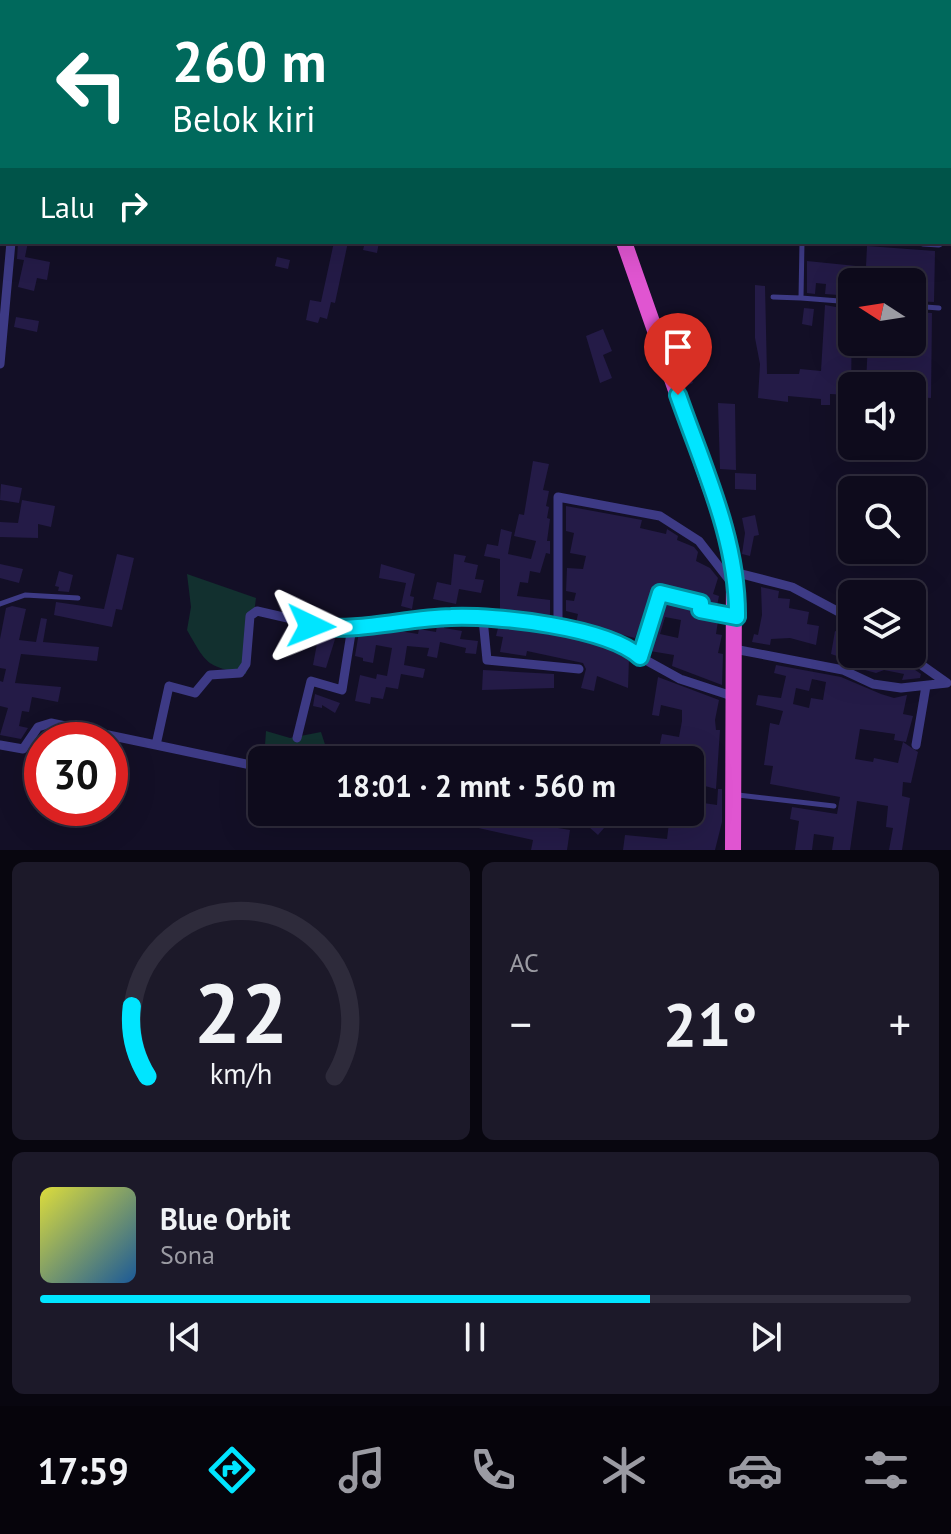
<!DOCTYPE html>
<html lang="id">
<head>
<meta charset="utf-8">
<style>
	:root { --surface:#0e0b1c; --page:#1c1929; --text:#f1f3f6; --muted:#9b9ba3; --line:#2e2b3b; --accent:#00e5ff }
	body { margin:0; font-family:"PT Sans",sans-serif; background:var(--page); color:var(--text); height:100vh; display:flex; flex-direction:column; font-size:30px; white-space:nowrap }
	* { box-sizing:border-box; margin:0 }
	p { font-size:26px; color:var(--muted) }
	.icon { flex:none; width:44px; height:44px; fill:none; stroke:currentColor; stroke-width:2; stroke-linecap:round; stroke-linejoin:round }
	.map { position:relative; height:850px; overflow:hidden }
	.sheet { display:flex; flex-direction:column; gap:12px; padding:12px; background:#08060f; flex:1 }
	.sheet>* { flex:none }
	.top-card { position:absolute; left:0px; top:0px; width:952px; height:244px; box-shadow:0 8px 32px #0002,0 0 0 2px var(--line); background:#00695c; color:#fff; overflow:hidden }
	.needle { width:52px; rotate:282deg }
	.controls { position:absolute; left:838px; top:268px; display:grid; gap:16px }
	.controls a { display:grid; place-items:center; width:88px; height:88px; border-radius:12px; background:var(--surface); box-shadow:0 8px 32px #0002,0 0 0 2px var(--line); font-size:40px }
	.speed { position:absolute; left:24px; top:722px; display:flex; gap:16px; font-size:40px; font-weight:700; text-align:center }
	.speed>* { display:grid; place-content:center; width:104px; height:104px; border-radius:50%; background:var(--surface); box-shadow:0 8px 32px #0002,0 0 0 2px var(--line); line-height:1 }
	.speed .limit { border:12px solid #d22; background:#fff; color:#111 }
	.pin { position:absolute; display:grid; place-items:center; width:68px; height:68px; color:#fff; margin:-82px -34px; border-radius:50% 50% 50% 0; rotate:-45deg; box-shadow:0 0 8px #0007 }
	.pin .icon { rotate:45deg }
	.me { position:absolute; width:88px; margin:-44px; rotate:92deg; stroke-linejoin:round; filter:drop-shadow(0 0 6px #0008) }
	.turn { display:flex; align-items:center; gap:28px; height:168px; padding:0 40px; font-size:36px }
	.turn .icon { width:104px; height:104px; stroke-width:2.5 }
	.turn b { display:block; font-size:56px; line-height:68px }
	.then { display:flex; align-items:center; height:76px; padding:0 40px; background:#0003; gap:16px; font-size:30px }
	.big { font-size:60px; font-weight:700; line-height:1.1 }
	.sheet .tile { flex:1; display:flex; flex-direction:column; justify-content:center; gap:12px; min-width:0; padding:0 28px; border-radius:12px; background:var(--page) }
	.sheet .dial { align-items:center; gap:0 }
	.dial svg { height:208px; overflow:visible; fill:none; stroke:var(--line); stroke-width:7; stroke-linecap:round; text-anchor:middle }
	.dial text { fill:var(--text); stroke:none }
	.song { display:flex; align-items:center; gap:24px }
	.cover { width:96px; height:96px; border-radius:12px; background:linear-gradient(135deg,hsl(60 70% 55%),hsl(210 70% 35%)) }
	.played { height:8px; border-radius:4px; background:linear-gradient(90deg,var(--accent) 70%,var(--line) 70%) }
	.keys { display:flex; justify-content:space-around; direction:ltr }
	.heat { display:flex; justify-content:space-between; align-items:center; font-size:44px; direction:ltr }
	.sheet .tiles { flex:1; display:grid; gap:12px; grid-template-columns:1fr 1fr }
	.tile:last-child { grid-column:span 2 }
	.trip { position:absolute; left:248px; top:746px; width:456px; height:80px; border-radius:12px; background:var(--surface); box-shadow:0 8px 32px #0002,0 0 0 2px var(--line); font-weight:700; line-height:80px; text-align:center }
	.tab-bar { display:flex; height:128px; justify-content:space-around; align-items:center; background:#06040b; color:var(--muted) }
	.tab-bar .icon { width:56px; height:56px }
	.tab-bar .active { color:var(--accent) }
	.tab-bar b { font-size:36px; color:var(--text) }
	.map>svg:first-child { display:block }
	.green { fill:#12302f }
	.building { fill:#241b47; fill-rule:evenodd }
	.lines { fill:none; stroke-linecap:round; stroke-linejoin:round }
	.service { stroke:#3d3a85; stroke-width:5 }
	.minor { stroke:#3d3a85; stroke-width:9 }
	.trunk { stroke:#e055d1; stroke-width:16 }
	.route-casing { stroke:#0095a6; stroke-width:20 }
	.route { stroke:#00e5ff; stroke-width:14 }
</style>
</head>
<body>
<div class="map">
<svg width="951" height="850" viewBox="0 0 951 850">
	<rect width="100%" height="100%" fill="#130f26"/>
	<path class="green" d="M187,574l69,24 -10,76c-40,-8 -39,-9 -59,-44l4,-23z
		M266,731l24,7 31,-6 9,28h-66z"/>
	<path class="building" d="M18,242h10l-3,15 25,5 -3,18 -10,-2 -3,13 -16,-4 6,-27 -7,-1z
		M334,242h14l-13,61 -4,-1 -4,17 -7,-2 -2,6 -12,-3 4,-20 11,2z
		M365,242h14l-2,11 -14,-3z
		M867,246l68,5 -1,51 -22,-1v-19h-60v14l-27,-2 1,-10 -10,-1 -1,11 -8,-1v-32l59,6z
		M277,257l13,3 -2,9 -13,-3z
		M755,285l10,1 2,88h32l1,-5 21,2 4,-66 27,5 -1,85 -21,-1v11h-9v-6l-33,-3v6l-30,-4 2,-34 -5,-26z
		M804,308l10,1 -2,17 -10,-2z
		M912,312l20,1 -1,85 -19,-1v-9h7v-16h-26v14l-27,-3 2,-41h44z
		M16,317l23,4 -2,11 -23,-5z
		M603,329l9,22 -9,4 9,23 -12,5 -14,-47z
		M686,365l7,18 -7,3 -6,-18z
		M718,403l17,1 1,66 -16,-1z
		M533,461l16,3 -6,26 6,1 -3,15 3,1 -2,11 3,1 -3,22h3v13l-4,-1 -6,20 -10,-2 -2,12 -8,-1 -3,14 33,4v18l-50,-7v-52l-16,-3 3,-12 11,2 3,-17 11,3 -4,22 23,5 5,-18 -22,-5 5,-22 5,1z
		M735,473l21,1v16l-21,-1z
		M1,484l21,4 -3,15 -19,-3z
		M22,500l33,6 -4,21 -13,-3v14l-38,-1v-15l18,1z
		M566,506l76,14 -2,8 26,6 1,-5 11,7 -1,4 17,7 4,5 -2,9 14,7 8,10 -5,16 6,2 -2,10 -9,-2 -5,-8 -44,-10 -6,5 -18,47 -59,-15 2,-9 -12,-3v-11l8,1 2,-8 -10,-2 1,-23 16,1 3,-13 -16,-3 4,-20 -8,-2z
		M755,515l4,20 -5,1 -4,20 -8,-2 3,-21 -3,-15z
		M117,554l17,4 -12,52 -6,-1 -4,18 -58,-12 2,-13 48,7z
		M454,554l12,2 -2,6 14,3 -3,14 9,1 -3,13 -22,-4 -3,15 -23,-5 4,-17 14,3z
		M0,564l23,5 -4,14 -19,-5z
		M381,564l34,10 -5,22 4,1 -2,12 -11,-3 5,-23 -27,-5z
		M59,571l14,4 -4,17 -11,-1 1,-4 -4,-1z
		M761,587l18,4 -1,7 12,1 -1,9 20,4 -2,12 12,2 -3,19 -26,-7 -19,1 -1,6 -18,-3 2,-8 4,1 4,-20z
		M665,602l28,7 5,8 20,4 -2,13 6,1 -4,18 5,1 -1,31 -50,-19 2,-11 -24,-4zM665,617l16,3 -3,18 -18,-4z
		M12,606l14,3 -7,31 17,2 5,-24 6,1 -4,23 56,5 -2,14 -76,-7 -6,29 46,4 -3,15 -26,-5 -3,15 -7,-1 -3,15 9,2 -7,11 -21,-4 8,-27 -8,-2v-25l3,1 3,-13 -6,-1v-29l6,-31z
		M445,624l-1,4 18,3 -2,8 18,2 -2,13 -11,-1 1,-5 -26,-6 -3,16 -10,-2 2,-8 -22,-2 -3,19 21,4 -2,9 -22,-4 -3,15 -12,-2 -3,12 -12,-2 -1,7 -15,-3 5,-26 16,4 1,-5 10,2 5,-28 -16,-3 -3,18 -10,-2v-3l-8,-2 4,-24 28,-3 31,5 1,-5 17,3 1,-7z
		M498,628l59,5 53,16 19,10 -1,29 -31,-12 -3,15 -13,-3 5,-19 -3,-6 -56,-12 -1,5 -26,-4 3,-15 -7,-1z
		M835,631l17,6v24l-21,-7z
		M319,633l17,3 -10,32 -13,-3z
		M869,654l33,7 19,13 -1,4 -18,2 2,-6 -20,-4 -8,3 -22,-6 2,-7 12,2z
		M776,665l65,12 40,17 13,4 13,-3 -4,19 10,2 -7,26 -12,-2 1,-6 -35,-5 -5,30 18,3 1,-4 24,5 5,-21 15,10 -7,31 -8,-1 -1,14 8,2 -8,52h-13l4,-22 -7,-1 2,-21 -31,-5 -7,49h-18l2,-13 -20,-3 -2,16h-17l4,-29 -9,-2 2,-12 45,7 3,-17 -70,-13 3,-18 -9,-1 6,-42 9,2 4,-14 -27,-6 2,-10 23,3 5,-22 -12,-3zM812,679l14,3 -3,18 -12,-2 -2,10 -16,-4 3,-16 13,3z
		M483,670l71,4v14l-72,2z
		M658,677l61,23 -4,20 1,10h4l-4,59 -26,-7v-22h-39l1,-8 6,1 4,-19 17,3 3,-16v-11l-21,-5 -2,11 -7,-1z
		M315,694l25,9 -5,10 -13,-8v3l-9,-2z
		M55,731l34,8v1l-36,-2z
		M718,789h4v33l-7,28h-92l2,-15 42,4 2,-16 12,1 1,-8 8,1v-16l27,4z
		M468,812l45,5 1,-5h48l-4,16 12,2 -3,20h-36l2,-10 -68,-15z
		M588,812h12l10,9 -12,14 -17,-15z"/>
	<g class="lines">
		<path class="service" d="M802,242l-1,56 51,4
			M773,297l28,1
			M912,306l27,2
			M0,604l25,-9 53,3
			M738,795l96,11"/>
		<path class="minor" d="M196,0l4,2
			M514,0l1,2
			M36,2v-2
			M111,2l1,-2
			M351,2v-1
			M923,242l16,1
			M0,364l11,-122
			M734,572l58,15 60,32
			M483,619l4,41 92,9
			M558,626v-129l102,19 39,25 35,45
			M734,649l109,21 30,14 28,4 46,-5
			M906,654l41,29
			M640,657l20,-64 41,10 -1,7 36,7
			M297,738l14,-57 31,9 10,-63
			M0,745l23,4 15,-22 13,-4 105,22 13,-59 26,7 15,-18 30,-2 6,-9 4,-48 7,-5 70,16 125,-11 106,10 55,16 67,37 52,17
			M156,745l104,22
			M916,745l10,-59"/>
		<path class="trunk" d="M643,2l1,-2
			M624,242l103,294 7,36 -1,278"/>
	</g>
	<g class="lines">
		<g class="route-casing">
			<path id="route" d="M311,626c47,7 94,-8 140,-9 45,-2 156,10 189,40l20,-64 41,10 -1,7 37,7c1,-77 -34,-150 -59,-222"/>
		</g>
		<use href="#route" class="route"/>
	</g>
</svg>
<div class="controls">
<a><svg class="needle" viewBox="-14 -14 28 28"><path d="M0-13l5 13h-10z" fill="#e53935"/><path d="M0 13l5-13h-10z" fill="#9b9ba3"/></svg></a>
<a><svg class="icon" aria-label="sound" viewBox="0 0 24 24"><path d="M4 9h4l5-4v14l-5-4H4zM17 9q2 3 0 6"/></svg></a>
<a><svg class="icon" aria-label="search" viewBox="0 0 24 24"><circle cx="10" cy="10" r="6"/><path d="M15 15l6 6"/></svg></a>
<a><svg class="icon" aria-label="layers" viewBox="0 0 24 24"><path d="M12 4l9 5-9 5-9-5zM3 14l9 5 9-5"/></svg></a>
</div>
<div class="speed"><div class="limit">30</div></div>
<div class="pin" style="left:678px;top:395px;background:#d93025"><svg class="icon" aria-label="arrive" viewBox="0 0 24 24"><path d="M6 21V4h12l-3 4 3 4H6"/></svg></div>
<svg class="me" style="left:311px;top:626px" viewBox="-20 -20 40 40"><path d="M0-17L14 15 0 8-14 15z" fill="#00e5ff" stroke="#fff" stroke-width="4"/></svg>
<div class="trip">18:01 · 2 mnt · 560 m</div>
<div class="top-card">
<div class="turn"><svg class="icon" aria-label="left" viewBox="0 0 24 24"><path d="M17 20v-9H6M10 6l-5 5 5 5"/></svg><div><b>260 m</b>Belok kiri</div></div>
<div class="then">Lalu<svg class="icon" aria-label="right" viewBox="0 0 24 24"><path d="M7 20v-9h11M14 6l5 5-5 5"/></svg></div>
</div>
</div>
<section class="sheet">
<div class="tiles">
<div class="tile dial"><svg viewBox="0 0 100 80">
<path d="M14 69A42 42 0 1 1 86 69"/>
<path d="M14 69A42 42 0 0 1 8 42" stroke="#00e5ff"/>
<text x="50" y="56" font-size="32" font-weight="700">22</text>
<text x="50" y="72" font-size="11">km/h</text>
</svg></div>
<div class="tile"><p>AC</p>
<div class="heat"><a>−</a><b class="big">21°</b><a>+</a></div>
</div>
<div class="tile">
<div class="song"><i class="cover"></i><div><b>Blue Orbit</b><p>Sona</p></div></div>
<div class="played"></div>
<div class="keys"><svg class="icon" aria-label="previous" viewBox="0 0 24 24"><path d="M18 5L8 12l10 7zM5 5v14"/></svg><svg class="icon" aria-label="pause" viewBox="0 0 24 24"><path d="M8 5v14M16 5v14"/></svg><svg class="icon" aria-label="next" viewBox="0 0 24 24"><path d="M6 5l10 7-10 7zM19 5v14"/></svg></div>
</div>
</div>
</section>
<nav class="tab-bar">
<b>17:59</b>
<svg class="icon active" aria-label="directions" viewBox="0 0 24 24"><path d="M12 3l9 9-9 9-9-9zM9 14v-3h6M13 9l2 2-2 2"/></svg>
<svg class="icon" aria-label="music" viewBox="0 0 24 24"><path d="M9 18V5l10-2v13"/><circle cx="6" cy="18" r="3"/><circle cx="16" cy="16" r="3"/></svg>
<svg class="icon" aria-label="phone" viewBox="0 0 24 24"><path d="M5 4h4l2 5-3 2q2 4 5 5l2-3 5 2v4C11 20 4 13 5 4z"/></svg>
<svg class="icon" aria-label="climate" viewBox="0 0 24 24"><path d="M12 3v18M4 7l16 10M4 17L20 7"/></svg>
<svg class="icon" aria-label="car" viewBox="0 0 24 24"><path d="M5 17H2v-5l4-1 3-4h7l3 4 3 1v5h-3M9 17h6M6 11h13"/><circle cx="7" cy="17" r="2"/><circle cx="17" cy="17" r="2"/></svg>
<svg class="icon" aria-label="filters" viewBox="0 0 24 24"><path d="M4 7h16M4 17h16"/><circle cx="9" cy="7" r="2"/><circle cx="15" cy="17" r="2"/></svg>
</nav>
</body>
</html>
